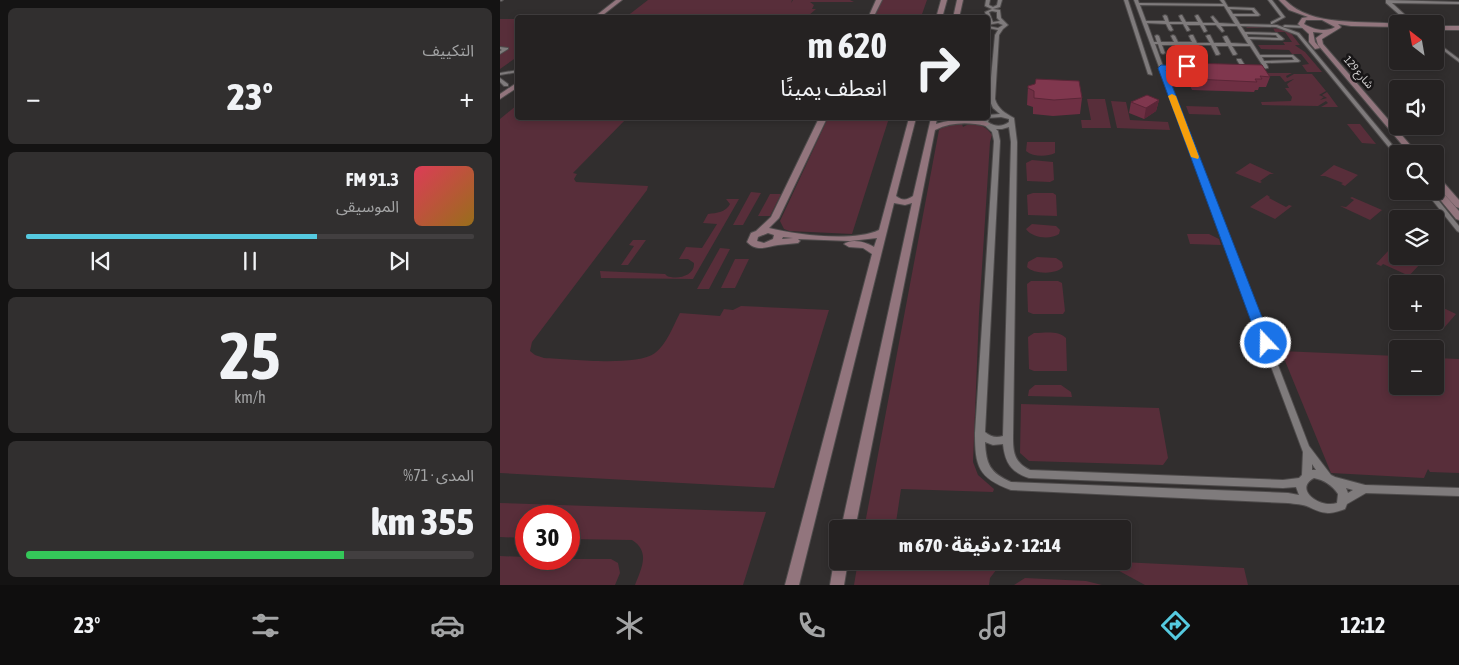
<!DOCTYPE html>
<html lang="ar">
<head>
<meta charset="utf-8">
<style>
	:root { --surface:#252222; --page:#312f2f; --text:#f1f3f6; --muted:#a3a4a5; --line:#423f40; --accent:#55cae0 }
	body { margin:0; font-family:"Asap Condensed","Noto Sans Arabic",sans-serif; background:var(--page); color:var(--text); direction:rtl; height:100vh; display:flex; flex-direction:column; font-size:19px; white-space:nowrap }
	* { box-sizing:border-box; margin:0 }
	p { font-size:16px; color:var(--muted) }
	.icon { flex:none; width:28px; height:28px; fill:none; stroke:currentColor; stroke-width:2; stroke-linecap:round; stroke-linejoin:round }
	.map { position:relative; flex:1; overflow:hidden; direction:ltr }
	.sheet { display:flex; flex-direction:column; gap:8px; padding:8px; background:#141313; width:500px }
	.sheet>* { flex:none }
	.hud { position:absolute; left:15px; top:15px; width:475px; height:105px; border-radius:5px; box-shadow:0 2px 8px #0003,0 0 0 1px var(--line); direction:rtl; background:#252222; color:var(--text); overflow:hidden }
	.needle { width:32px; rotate:329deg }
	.fabs { position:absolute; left:889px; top:15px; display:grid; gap:10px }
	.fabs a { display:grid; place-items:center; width:55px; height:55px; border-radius:5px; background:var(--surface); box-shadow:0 2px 8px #0003,0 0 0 1px var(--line); font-size:25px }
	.speed { position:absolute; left:15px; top:505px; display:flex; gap:10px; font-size:25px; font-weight:700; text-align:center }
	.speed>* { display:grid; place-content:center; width:65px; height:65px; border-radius:50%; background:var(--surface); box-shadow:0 2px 8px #0003,0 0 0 1px var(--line); line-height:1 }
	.speed .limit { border:8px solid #d22; background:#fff; color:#111 }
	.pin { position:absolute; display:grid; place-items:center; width:42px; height:42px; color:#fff; margin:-21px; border-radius:10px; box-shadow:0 2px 8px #0006 }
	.me { position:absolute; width:55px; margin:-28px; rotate:339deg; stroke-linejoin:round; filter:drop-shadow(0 0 4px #0008) }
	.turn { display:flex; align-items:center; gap:18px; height:105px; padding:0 20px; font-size:22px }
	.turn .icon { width:65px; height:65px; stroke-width:2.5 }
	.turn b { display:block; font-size:35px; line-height:42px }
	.big { font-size:38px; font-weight:800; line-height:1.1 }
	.sheet .card { flex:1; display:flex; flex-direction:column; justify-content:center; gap:8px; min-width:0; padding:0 18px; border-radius:8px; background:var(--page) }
	.sheet .dial { align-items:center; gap:0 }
	.dial b { font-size:65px; line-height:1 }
	.song { display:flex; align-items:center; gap:15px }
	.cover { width:60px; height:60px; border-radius:8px; background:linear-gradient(135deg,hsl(350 70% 55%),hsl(40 70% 35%)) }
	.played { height:5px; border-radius:2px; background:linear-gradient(90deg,var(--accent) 65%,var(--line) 65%) }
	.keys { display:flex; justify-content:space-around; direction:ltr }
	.heat { display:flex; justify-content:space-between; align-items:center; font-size:28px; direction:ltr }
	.charge { height:8px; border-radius:4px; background:linear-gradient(90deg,#34c759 71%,var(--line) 0) }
	.trip { position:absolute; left:329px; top:520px; width:302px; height:50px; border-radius:5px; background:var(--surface); box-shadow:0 2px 8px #0003,0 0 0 1px var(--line); font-weight:800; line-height:50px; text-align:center; direction:rtl }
	.dock { display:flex; height:80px; justify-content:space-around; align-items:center; background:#0f0e0e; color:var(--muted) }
	.dock .icon { width:35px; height:35px }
	.dock .active { color:var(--accent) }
	.dock b { font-size:22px; color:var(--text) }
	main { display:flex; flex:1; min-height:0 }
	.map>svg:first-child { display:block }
	.green { fill:#582e3a }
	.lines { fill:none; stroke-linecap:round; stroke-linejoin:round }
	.street-casing { stroke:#4e4b4b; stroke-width:2 }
	.secondary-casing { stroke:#4e4b4b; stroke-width:2 }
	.street { fill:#7f7b7c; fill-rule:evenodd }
	.secondary { fill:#92757d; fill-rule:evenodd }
	.wall { fill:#6e2f43 }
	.shaded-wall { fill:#5a2637 }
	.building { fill:#80374e; stroke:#5a2637 }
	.route { fill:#1a73e8; stroke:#114b97 }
	.slow { fill:#f59e0b }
	.labels { text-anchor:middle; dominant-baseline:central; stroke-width:5; stroke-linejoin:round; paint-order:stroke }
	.far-street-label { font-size:11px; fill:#d5d3d3; stroke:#181617 }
</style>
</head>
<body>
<main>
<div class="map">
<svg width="959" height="585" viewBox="0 0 959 585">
	<rect width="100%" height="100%" fill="#312e2e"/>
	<path class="green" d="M148,0h144l-1,3 2,-3h57l4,2h-44l4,3 -2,4h4l-9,8h-181z
		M382,0h45l-6,17 -47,1z
		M0,19h18l-1,38 -17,12z
		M745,26l37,3 8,3 10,13h-5l1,1 9,6 17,20h-15l-5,-7 7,-1 -8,-10h-9l-3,-4 -28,-1 -3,-4h27l-2,-3h9l-7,-10h-10l-2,-4h-26z
		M759,73h33l-6,3 1,2 7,-4h18l14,17 -7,4 5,2 -4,3 7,-2 -5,-3 5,-3 11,15h-17l7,-4 -2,-2 -8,5 -56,-1 -1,-3 30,-1 1,-4 -7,-9h4l-2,-4 7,-5 -9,3 -5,-6h-19z
		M587,99h18l6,29h-29l-1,-8h10z
		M611,101l15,1 4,18 38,2 2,8 -53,-2z
		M17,105l1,13h109l-54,55 4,1 -3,5 2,3 72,4 -1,4 -115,152 -2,9 5,4 9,3c25,1 92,9 111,-5 12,-9 18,-27 25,-40l40,3 4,-7 9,1 8,-4 88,4 -55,178 -274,-15v-354z
		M686,106l32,1 3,8 -32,-1z
		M328,118h61l-37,116 -63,-3 -5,-2 -4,-8z
		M458,123l4,1 1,3c8,-6 22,-3 29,8l-2,7 -11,172 -6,148 5,13 16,14 -1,3 -92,-3 -6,40h-31l75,-399 5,-4z
		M847,124h13l16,20 -14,-1z
		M527,142h28v11c-8,4 -22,4 -29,-2z
		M532,160l21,2 1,18 -4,2 -23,-1 -1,-18z
		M750,163l24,11h-4l-10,7 2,1 -2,1 -25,-10z
		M834,165l24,10 -13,11 -4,-2 2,-1 -18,-7h-5z
		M251,192l10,1 -18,32h-10z
		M533,193h20l3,2 1,21 -29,-1 -1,-20z
		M270,194h11l-11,22h-12z
		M767,195l3,2 -1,1 17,9 3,-2 3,1 -17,13 -25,-12z
		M852,197l30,13 -12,10 -30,-14 6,1 8,-7 -4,-2z
		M226,199h13l-46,80 -92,-1 -1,-7 65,3 2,2c10,4 28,0 27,-13l-6,-4h-9l7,-12 16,1 15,-24 -14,-1 5,-9c9,-1 18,-2 22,-10z
		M532,224l24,2 4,4 -1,4c-9,6 -27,4 -33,-5z
		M687,234h22l10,5 2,6 -31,-1z
		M133,240h13l-18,25h-7l13,-19 -5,-1z
		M220,248l10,1 -21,40h-12z
		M889,250l8,4 1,2h5l17,8 -13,14 -3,-2 1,-2 -22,-10 -2,2 -5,-2z
		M537,257l19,1 6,4 1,5c-7,8 -30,7 -36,0l1,-5z
		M235,259h14l-14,29h-14z
		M531,281h27l4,2 3,28 -2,3h-30l-5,-2 -1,-28z
		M935,304l21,10 -13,15 -15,-8h7z
		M534,333c11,0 24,-3 32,5l1,33h-33l-5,-2 -1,-32z
		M781,351l116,5 1,30h37v-28l24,1v114l-29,-1 -2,-3 -4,9 -93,-5z
		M535,385h26l10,7 1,5 -44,-1 1,-6z
		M521,404l138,4 9,50 -5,7 -134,-4 -9,-8z
		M0,503l266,9 -23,73h-108c6,-16 16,-33 -3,-45l-63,-1v-23h-43v22l-26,-1z
		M0,556l26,1v2h85l7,4 2,10 -5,12h-115z
		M358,561h145l-13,17 -1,7h-135z
		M601,561l143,7 4,17h-103z
		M525,578l61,3 16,4h-88z"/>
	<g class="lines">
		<g class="street-casing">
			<path id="street" d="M0,0h3l-2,1z
				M486,0h4l-1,5 4,2 4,-2 1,-5h4l-2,7 -7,2 7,1 1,8 7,7 -5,4 -4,6 -4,64c3,10 10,14 19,19l3,24 -4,296c0,15 2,25 17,32l253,10 16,-2 3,-3 1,-23 -169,-452h4l1,3 84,1 -3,-4h4l4,7 26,1 6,7 -2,1h-23l5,8 37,1 22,8 101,121h-2v3l-2,-1 -99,-121 -21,-8 -35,-1 4,6 32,1 7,6 -2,1 -32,-1 10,16h33l7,6 -2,1 -32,1 2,4v1l-12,2 -2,-1v-1l9,-2 -13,-20h-18l5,8 -2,1h-2l-5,-9h-12l4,8 -2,1h-2l-5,-10h-13l4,8 -2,1 -2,-1 -4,-8h-15l4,8 -2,1 -2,-1 -4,-8h-13l3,8 -2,1 -2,-1 -3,-9h-3l8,22 34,1 2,1 -2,1 -33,-1 145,378 22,29 4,2 30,8 94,3v8l-93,-3 -19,11 -2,5c-17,6 -21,5 -36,-2 -6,-3 -14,-3 -21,-4l-277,-13c-33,-12 -36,-24 -36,-57l19,-292 -2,-9 -10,-9 2,-5h4v-3l12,-1 -7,-6 -4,-9 6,-64 3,-5 -10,-2v-2l10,2 5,-3 -5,-2 -10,2v-2h1l-4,-11 7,-3 -7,-3zM640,5l84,1 11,18 -16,-1 -6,-7 -2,1 4,6h-12l-5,-8h-1l-2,1 3,6h-12l-4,-7h-1l-2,1 3,6h-13l-2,-6 -2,-1 -2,1 2,5h-19zM730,9l22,1 3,4h-22zM492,11l5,1v6l3,3 -7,1 -4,-10zM647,23l19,1 3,6 2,1 2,-1 -3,-6h13l4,7h1l2,-1 -3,-5h13l4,7h1l2,-1 -3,-6h12l6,7 2,-1 -3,-5h16l11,18 -17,-1 -4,-7h-2l-2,1 3,6h-12l-4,-8h-2l-2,1 4,7h-13l-4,-8h-2l-2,1 3,6h-14l-3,-6 -2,-1 -2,1 3,6h-13l-2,-6 -2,-1 -2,1 2,6h-3zM747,34l29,1 2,3 -30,-1zM762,57h30l2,3 -30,1zM501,117l8,2v3c-7,5 -14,5 -21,0l1,-4zM509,127l2,15 -8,294c-7,2 -12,1 -18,-4l15,-291 -2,-10 -2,-2h6zM485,442l8,3 10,-1c2,19 8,28 26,34l254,10 13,-1 3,8 -11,-2 -277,-11c-21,-9 -25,-18 -26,-40zM812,464l4,6h-4zM814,478c10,2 18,7 24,16l-1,9c-17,6 -44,-14 -23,-25zM846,488l7,2 -5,3z
				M624,0h4l24,74v1l-4,-1z
				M768,0h4l13,17 -13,7h-1v-2l10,-5z
				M886,0l73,2v2l-67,-1 23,21h-5l-24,-21z
				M785,25l20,1 2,1 -2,1 -21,-1 -1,-1z
				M935,41l24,18v3l-24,-18z
				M0,47l8,1v1l-8,5v-3l2,-1 -2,-1z
				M737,59h4l6,10v1h-4l-6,-10z
				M18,70v2l-18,3v-2z
				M0,78l8,6v2h-4l-4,-4z
				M925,191h6l28,35v6l-2,-1z"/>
		</g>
		<g class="secondary-casing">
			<path id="secondary" d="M116,0h6l-23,18h-6z
				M376,0h6l-9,18h-5z
				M441,0h6l-5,18h-6z
				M457,0h6l-4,18h-6z
				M779,0h6c28,28 78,20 115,24h-2v3l-47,-1 -13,-2 3,3 -1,1 -18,11 1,5 95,110h-8l-92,-109 -2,-7 7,-5 -10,-1 2,10 5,6 -5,1 -6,-7v-8l-11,-10 4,-6 6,-1 -19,-7zM806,20h16l13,7c-10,6 -22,2 -31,-3z
				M935,26h24v4h-24z
				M18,82v5l-18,12v-5z
				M319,118h8l-48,100 -10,10c27,7 85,14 110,2l30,-112h7l-20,78c6,5 11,4 17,0l18,-78h6l-1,6c16,-5 39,-9 54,0l-4,2c-18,-4 -34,-4 -51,4l-80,399h-14l71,-326 -7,2 -11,-2 -95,382h-14l87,-331 -9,-6 -14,-1 -5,-3c8,-6 22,-2 30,3l3,-9 -27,3 -52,-2 2,2 -2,2c-7,1 -13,1 -20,2 -12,2 -21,7 -31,-3l4,-9 5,-2 15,-14zM268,233l6,2 -1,4 -9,4 -7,-2 1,-4zM283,237l10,1 -11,1z
				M935,176h3l21,24v8l-3,-1 -18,-20 21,24v9l-3,-1 -23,-28h2v-5h3l-3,-3z
				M338,555v6h10l-4,24h-14l4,-24z"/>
		</g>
		<use href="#street" class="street"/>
		<use href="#secondary" class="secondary"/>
	</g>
	<path class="wall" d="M687,63l83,14 -4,10h-7l-1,3h-3l-1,2 -62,-2 -7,-16z
		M535,84l47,14 -2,16 -27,2 -20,-2v-7l-6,-2 1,-19z
		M659,100l-3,11 -12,8 -15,-6 2,-11z"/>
	<path class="shaded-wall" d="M659,100l-3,11 -12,8 2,-11z"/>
	<path class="building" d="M687,63l75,2 8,12 -10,-1 2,3h-7l2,3 -63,-3z
		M536,79l43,2 3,17 -28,2 -20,-2v-7l-6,-3v-2l7,-2z
		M647,95l12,5 -13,8 -15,-6z"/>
	<path class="route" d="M684,64h5l1,5 -24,1 106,273 -2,4h-9l-2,-4 -101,-275 3,-3 22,1z"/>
	<path class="slow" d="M672,94l4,2 23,61 -1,2 -7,-2 -23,-61z"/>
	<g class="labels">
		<g class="far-street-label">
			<text transform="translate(859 72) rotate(49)">شارع 129</text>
		</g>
	</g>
</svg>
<div class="fabs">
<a><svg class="needle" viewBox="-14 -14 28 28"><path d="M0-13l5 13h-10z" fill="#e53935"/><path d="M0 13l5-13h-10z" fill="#a3a4a5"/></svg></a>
<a><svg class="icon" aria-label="sound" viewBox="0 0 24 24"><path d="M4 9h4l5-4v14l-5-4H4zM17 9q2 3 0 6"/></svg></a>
<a><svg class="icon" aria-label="search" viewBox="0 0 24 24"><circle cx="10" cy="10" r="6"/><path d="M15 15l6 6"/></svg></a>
<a><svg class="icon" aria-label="layers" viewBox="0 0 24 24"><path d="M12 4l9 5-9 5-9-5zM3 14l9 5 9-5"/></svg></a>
<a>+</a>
<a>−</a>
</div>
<div class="speed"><div class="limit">30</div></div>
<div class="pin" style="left:687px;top:66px;background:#d93025"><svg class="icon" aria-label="arrive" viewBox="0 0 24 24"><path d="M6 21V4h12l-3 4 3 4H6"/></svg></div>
<svg class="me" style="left:766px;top:343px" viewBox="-20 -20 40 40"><circle r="17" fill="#1a73e8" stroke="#fff" stroke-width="3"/><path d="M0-11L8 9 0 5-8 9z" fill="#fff"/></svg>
<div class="trip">12:14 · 2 دقيقة · 670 m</div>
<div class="hud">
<div class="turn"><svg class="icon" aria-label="right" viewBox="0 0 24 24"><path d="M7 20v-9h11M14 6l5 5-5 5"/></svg><div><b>620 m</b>انعطف يمينًا</div></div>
</div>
</div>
<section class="sheet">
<div class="card"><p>التكييف</p>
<div class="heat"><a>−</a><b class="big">23°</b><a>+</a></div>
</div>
<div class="card">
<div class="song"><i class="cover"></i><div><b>91.3 FM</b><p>الموسيقى</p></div></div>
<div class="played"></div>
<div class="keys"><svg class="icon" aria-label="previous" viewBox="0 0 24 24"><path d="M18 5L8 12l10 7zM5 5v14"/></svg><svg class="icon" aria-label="pause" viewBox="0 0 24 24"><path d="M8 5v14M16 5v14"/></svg><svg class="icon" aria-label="next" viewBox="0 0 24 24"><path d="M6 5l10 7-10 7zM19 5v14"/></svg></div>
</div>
<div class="card dial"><b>25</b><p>km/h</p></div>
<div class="card"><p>المدى · 71%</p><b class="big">355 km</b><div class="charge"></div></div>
</section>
</main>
<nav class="dock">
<b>12:12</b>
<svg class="icon active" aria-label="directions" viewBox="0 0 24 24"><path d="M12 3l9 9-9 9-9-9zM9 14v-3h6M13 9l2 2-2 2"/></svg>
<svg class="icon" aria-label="music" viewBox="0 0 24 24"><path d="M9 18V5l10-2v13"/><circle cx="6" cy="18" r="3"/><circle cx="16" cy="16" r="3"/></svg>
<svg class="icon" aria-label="phone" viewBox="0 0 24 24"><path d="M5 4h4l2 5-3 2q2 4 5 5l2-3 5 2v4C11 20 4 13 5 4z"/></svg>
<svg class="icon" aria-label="climate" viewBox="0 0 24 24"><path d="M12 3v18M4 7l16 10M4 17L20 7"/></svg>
<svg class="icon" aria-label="car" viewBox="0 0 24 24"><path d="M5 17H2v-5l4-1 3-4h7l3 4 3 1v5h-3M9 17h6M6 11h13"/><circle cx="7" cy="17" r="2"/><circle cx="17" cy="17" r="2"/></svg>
<svg class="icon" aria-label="filters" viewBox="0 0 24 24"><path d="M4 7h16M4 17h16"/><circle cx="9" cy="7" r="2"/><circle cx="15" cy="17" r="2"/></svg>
<b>23°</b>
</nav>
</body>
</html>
